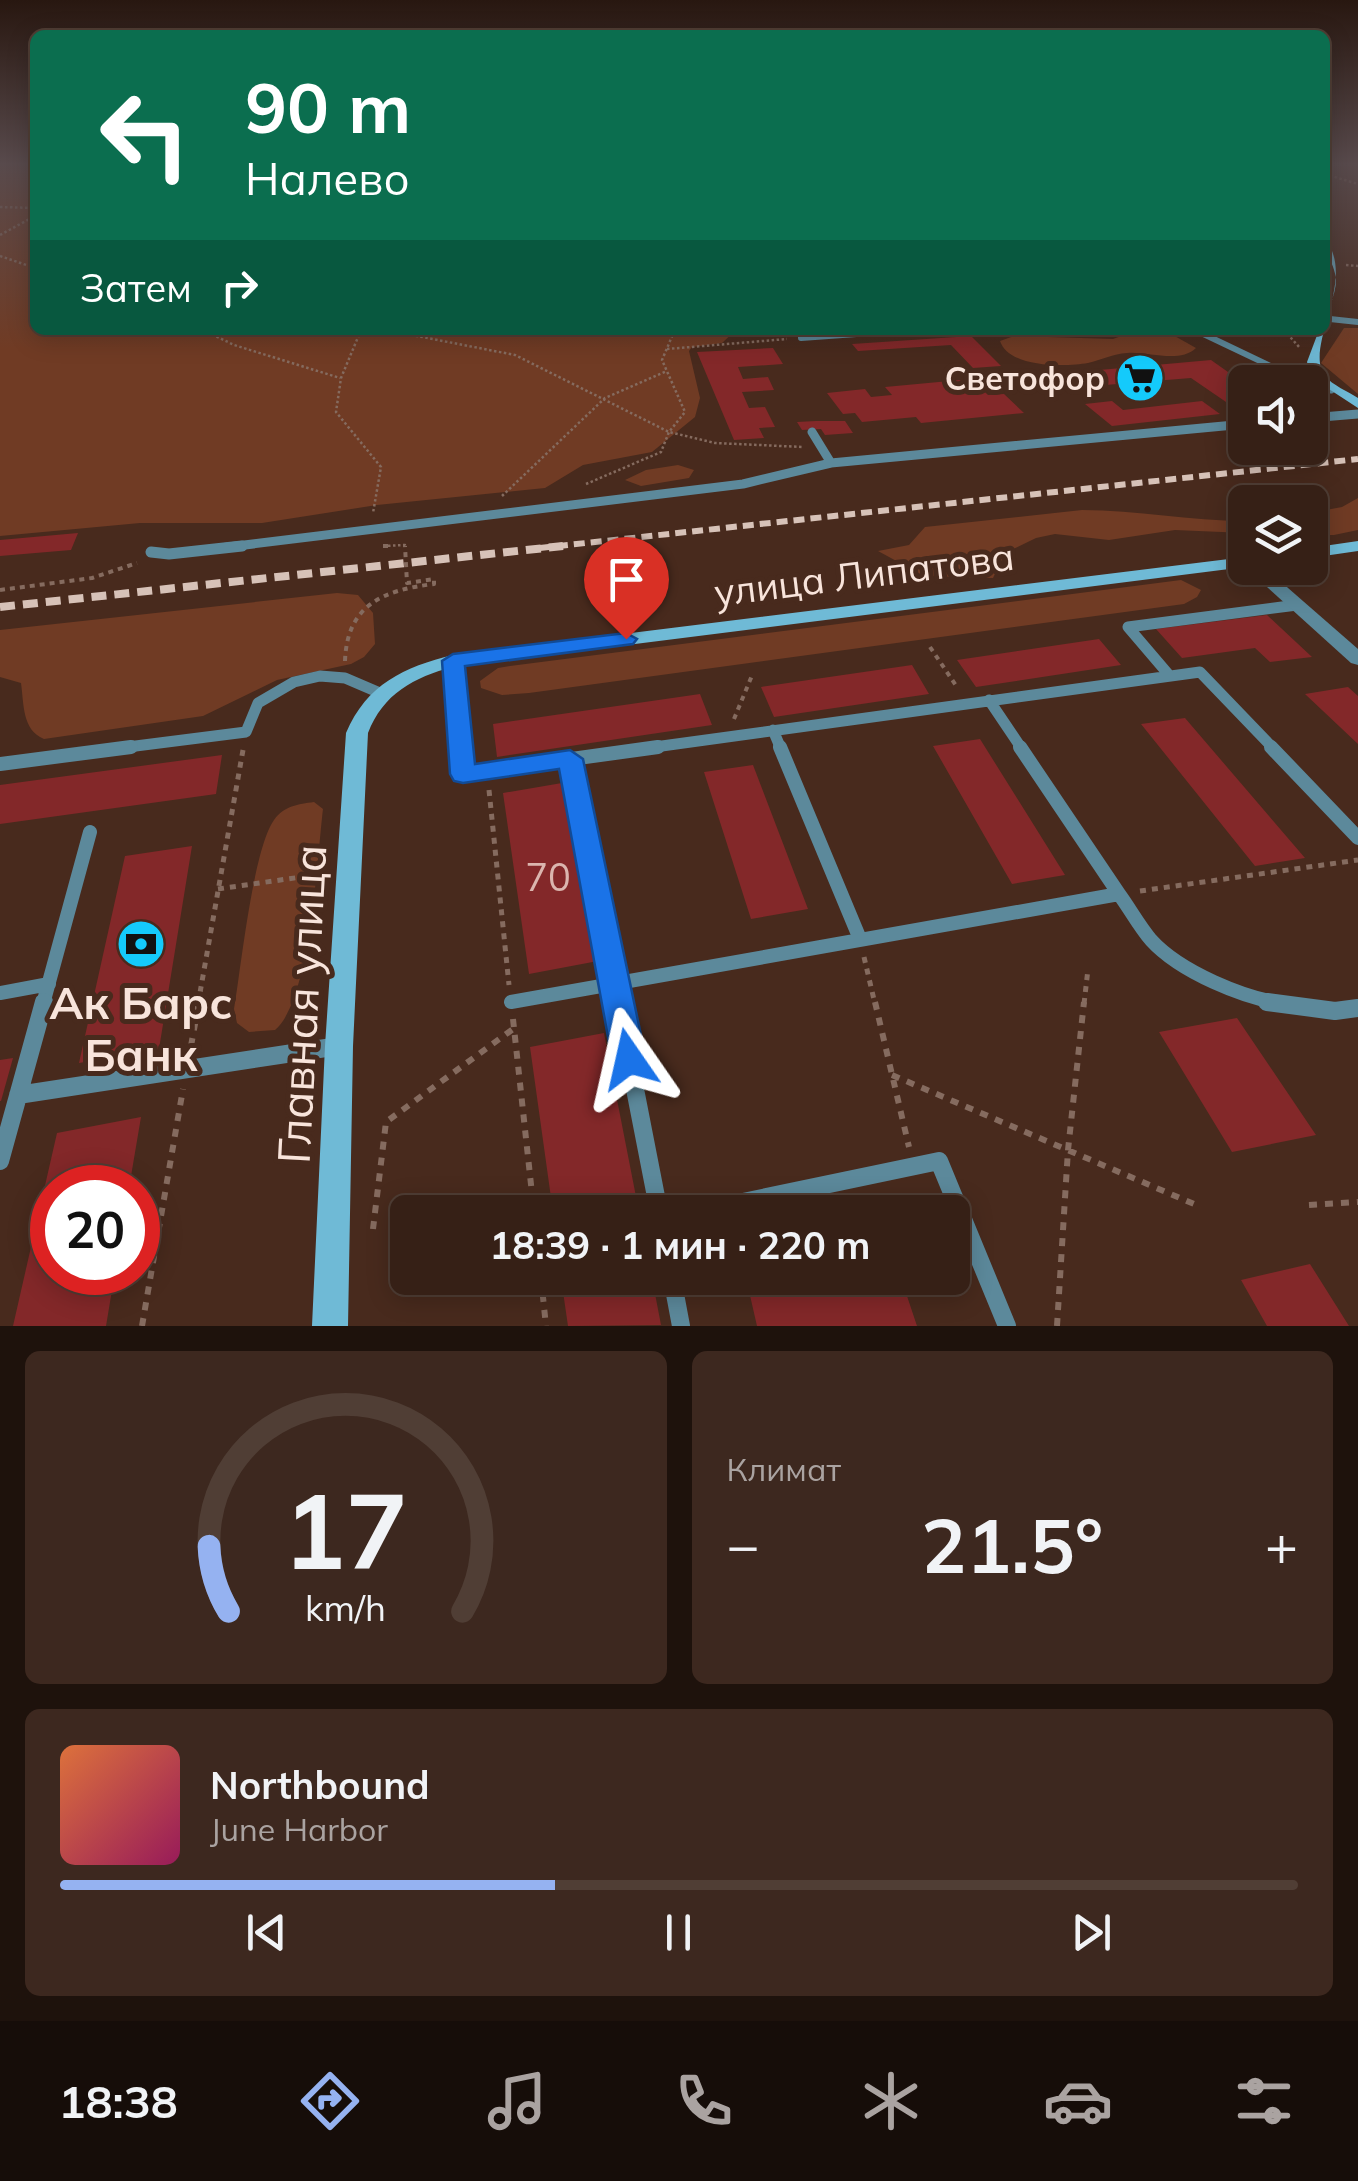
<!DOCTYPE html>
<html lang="ru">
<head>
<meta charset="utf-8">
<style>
	:root { --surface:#362016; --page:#3d281f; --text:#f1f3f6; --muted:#aaa3a1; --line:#503e35; --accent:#95b2f1 }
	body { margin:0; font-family:Mulish,sans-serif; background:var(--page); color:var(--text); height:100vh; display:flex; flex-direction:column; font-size:38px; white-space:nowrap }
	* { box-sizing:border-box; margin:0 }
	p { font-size:32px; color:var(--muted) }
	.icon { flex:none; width:55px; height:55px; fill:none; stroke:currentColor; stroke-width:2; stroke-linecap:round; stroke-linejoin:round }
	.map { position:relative; height:1326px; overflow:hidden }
	.sheet { display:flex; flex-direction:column; gap:25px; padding:25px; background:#1e120c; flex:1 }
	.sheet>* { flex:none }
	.top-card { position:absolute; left:30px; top:30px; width:1300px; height:305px; border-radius:15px; box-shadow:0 5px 25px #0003,0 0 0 2px var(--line); background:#0b6e4f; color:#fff; overflow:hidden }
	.buttons { position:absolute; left:1228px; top:365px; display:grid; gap:20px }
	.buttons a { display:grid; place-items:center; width:100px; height:100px; border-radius:15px; background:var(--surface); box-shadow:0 5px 25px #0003,0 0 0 2px var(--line); font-size:50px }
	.speed { position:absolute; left:30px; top:1165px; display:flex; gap:20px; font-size:50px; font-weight:700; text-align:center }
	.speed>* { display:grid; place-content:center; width:130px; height:130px; border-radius:50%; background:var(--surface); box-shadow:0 5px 25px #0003,0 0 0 2px var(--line); line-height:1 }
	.speed .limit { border:15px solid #d22; background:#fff; color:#111 }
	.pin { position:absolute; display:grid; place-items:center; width:85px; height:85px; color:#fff; margin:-102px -42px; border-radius:50% 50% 50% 0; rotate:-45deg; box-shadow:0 0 10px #0007 }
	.pin .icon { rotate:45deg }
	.me { position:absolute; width:110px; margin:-55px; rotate:349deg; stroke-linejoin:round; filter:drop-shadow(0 0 8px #0008) }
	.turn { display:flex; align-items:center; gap:35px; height:210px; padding:0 50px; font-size:45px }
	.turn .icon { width:130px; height:130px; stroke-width:2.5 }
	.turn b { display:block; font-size:70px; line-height:85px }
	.then { display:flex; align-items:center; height:95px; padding:0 50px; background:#0003; gap:20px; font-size:38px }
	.big { font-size:75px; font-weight:700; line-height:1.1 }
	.sheet .card { flex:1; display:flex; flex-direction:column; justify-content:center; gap:15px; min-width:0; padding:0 35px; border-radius:15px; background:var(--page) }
	.sheet .dial { align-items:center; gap:0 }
	.dial svg { height:260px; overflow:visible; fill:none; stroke:var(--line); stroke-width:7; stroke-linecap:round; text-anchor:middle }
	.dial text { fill:var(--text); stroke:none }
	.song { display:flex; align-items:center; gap:30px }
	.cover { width:120px; height:120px; border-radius:15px; background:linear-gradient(135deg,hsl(20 70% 55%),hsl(330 70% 35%)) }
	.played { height:10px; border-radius:5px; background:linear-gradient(90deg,var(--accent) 40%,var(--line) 40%) }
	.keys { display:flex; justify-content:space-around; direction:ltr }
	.heat { display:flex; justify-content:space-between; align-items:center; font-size:55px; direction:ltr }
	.sheet .tiles { flex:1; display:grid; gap:25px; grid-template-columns:1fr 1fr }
	.card:last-child { grid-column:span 2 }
	.trip { position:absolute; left:390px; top:1195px; width:580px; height:100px; border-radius:15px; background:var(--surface); box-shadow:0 5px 25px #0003,0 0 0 2px var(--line); font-weight:700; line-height:100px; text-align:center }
	.menu { display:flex; height:160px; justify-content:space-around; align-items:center; background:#160d09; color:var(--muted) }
	.menu .icon { width:70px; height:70px }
	.menu .current { color:var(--accent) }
	.menu b { font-size:45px; color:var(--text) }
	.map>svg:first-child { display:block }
	.green { fill:#703b24 }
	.building { fill:#832829 }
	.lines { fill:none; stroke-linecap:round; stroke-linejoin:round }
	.path-far3 { stroke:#856b5f; stroke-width:2.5; stroke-dasharray:2.5 2.5; stroke-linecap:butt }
	.path-far2 { stroke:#856b5f; stroke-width:4; stroke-dasharray:5 5; stroke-linecap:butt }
	.path-far1 { stroke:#856b5f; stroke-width:5; stroke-dasharray:6 6; stroke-linecap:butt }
	.path { stroke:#856b5f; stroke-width:6; stroke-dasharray:8 8; stroke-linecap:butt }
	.lane-far4 { stroke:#5c899b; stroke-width:6 }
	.lane-far3 { stroke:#5c899b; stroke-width:9 }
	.lane-far2 { stroke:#5c899b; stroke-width:11 }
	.lane-far1 { stroke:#5c899b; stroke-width:14 }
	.lane { stroke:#5c899b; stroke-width:18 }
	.street { fill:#5c899b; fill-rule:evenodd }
	.secondary { fill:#6fbad6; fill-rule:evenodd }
	.rail-far1 { stroke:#d7c2b8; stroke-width:6; stroke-dasharray:11 6; stroke-linecap:butt }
	.rail { stroke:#d7c2b8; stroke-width:8; stroke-dasharray:15 8; stroke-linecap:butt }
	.route { fill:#1a73e8; stroke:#114b97; stroke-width:2.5 }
	.labels { text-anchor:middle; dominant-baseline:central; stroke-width:10; stroke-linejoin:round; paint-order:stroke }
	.far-poi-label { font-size:32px; font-weight:bold; fill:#f8e4db; stroke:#482a1d; text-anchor:end }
	.street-label { font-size:38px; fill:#f8e4db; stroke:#482a1d }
	.near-number-label { font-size:38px; fill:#dbb5ae }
	.near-poi-label { font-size:45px; font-weight:bold; fill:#f8e4db; stroke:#482a1d }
	.near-street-label { font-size:45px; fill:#f8e4db; stroke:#482a1d }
</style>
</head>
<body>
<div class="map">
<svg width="1358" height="1326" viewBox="0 0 1358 1326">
	<rect width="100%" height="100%" fill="#482a1d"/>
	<path class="green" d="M0,163h35v167h701l-14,13 -30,4 -3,4 11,47 -5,19 -43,35 -69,13 -38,23 -168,17 -115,18h-122l-140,13z
		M1344,328h14v66l-37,-31z
		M1138,330h26l32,18c-17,16 -48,3 -69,5 -14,1 -26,7 -39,10 -24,4 -79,5 -88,-22l14,-5 99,3z
		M678,465l16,5 -5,8 -48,8 -16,-6 21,-10z
		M1358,498v32l-24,5h-24v-22l32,-6z
		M1082,510c55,0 108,11 163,11v12l-70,-3 -66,10 -54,-6 -19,4 -31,15 -12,25 -69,-2 -46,-25 31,-6 16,-18z
		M1181,580l20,10 -4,7 -13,7 -655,89 -27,2 -21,-7 -1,-7 18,-13 12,-2z
		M337,593l21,2 15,18 2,31 -11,13 -13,7 -74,16 -74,36 -159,23c-22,-9 -20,-35 -23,-56l-21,-6v-47z
		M314,802l9,7c-6,49 -12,191 -48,221l-26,2 -12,-9 -3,-14c7,-41 19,-159 40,-189 10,-14 24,-16 40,-18z"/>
	<path class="building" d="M971,336l30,30 -28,2 -22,-23 -93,6 -6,-7z
		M773,348l10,16 -45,3 5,12 25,-2 6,13 -32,2 7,16 16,-1 10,20 -16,1 5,10 -30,2 -37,-88z
		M1211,360l34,24v31l-54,-37 -98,8 -16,-14z
		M971,379l17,16 16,-1 20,19 -103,10 -5,-6 -54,5 -7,-9 -12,1 -16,-21 38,-4 6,8 21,-2 -7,-8z
		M1112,401l11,9 79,-9 18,13 -108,12 -27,-22z
		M816,421h29l8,12 -28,2 -4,-6 -19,1 -5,-8z
		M78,533l-7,17 -71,6v-16z
		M1267,615l45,42 -42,5 -15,-14 -73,10 -26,-29z
		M1099,639l22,26 -145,22 -19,-27z
		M912,665l17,29 -155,23 -13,-30z
		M1348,687l10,9v48l-53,-50z
		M700,694l12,31 -215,32 -4,-33z
		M1185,718l120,140 -50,8 -114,-142z
		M980,739l85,136 -53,9 -79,-138z
		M222,755l-6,39 -216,30v-39z
		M753,765l55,144 -57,10 -47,-147z
		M562,783l36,178 -69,13 -26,-181z
		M192,846l-33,203 -80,14 46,-207z
		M1237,1018l79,117 -84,17 -73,-120z
		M604,1033l35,179h-86l-23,-165z
		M13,1058l-12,43h-1v-41z
		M141,1117l-12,71h-77v84h63l-9,54h-93l44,-193z
		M1310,1264l39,62h-82l-26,-46z
		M561,1278h91l9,47 -93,1z
		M746,1278h155l16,48h-160z"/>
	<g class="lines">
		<path class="path-far3" d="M1325,174l33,10
			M0,207l35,1
			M0,235l35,-19
			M0,256l35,12
			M1346,265l12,1
			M203,330l31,15 106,33
			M361,330l-20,48 -5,34 45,55 -8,46
			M386,330l129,25 154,77 46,11 88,4
			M1284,330l16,18
			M667,349l120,-10
			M586,484l75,-32 8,-20 16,-20 -23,-52 11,-26 -2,-4
			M502,496l103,-98 62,-27
			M383,546l22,-1v3"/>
		<path class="path-far2" d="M383,546h8
			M0,590l92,-12 45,-15
			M930,647l27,40
			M345,661c2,-56 38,-71 89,-77v-5l-27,4 -2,-37
			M734,719l19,-46"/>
		<path class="path-far1" d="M489,790l20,195
			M218,889l104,-15
			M1140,891l218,-31
			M864,957l11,47
			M198,1004l45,-254
			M1084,1004l4,-35"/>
		<path class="path" d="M875,1002l34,145
			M513,1019l21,193
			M191,1046l8,-44
			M892,1075l309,132
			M1309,1205l49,-3
			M373,1229l13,-107 127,-93
			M541,1278l5,48
			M142,1326l41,-237
			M1057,1326l11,-176 16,-148"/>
		<path class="lane-far4" d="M1330,319l28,3
			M1195,330l90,43 46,16
			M801,338l111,-8"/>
		<path class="lane-far3" d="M1324,387l7,2
			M1310,418l48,-4
			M812,432l19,31
			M220,548l523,-64 88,-21 414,-39"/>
		<path class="lane-far2" d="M151,552l18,2 73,-8
			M453,661l8,88
			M1169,675l-41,-48 169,-22
			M989,700l33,49
			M773,730l8,19
			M112,749l134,-17 12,-29 36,-21 26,-6 25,2 35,15
			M640,749l560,-77 74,77"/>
		<path class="lane-far1" d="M461,747l2,27 195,-27
			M780,747l80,192
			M1271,747l87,91
			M570,759l48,245
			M0,764l131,-17
			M1119,894c11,15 20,32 32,46 29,32 94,59 135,64
			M0,993l49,-9
			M511,1002l608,-108 -99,-147
			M43,1004l47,-172"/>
		<path class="lane" d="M618,1002l41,210
			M1267,1002l68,9 23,-3
			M18,1095l321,-49
			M0,1161l44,-159
			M695,1212l244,-51 68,165
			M672,1278l9,48"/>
		<path class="street" d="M1246,568h19l93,81v16l-7,-2z"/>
		<path class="secondary" d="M1325,239c33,41 -22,108 0,137 7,9 24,16 33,22v10l-46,-30 -5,-16 12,-32h6c0,-17 11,-34 11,-50 -1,-15 -11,-26 -11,-41z
			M1358,541v10l-48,7v-10z
			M1245,557v10l-792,100c-39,10 -70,27 -85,66l-15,313 -5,280h-36l13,-280 21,-313c21,-49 58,-66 107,-78z"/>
		<path class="rail-far1" d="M540,548l818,-89"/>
		<path class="rail" d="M0,607l563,-61"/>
	</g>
	<linearGradient id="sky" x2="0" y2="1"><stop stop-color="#281710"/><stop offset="0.47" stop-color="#584a4c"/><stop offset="1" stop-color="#584a4c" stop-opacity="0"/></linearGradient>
	<rect width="1358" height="349" fill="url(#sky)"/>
	<path class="route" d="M626,633l11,6 -4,5 -168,22 10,98 95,-14 13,9 63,300 -5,10 -12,5 -12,-5 -5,-10 -53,-290 -96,14 -9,-2 -4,-7 -8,-113 11,-7z"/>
	<defs>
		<g id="supermarket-disc" transform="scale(2.5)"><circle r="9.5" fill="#14cafb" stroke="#482a1d"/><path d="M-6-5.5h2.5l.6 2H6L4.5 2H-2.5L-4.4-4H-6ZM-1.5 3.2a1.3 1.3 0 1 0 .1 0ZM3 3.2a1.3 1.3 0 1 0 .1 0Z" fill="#111"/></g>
		<g id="bank-disc" transform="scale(2.5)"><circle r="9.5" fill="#14cafb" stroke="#482a1d"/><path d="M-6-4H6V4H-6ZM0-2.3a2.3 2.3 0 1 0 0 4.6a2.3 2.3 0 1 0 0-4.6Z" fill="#111"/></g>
	</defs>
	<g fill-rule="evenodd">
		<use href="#supermarket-disc" x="1140" y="378"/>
		<use href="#bank-disc" x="141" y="944"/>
	</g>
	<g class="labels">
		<g class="far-poi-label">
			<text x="1105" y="378">Светофор</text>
		</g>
		<g class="street-label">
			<text transform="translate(864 574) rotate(-7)">улица Липатова</text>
		</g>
		<g class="near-number-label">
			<text x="548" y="877">70</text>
		</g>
		<g class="near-poi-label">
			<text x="141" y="1002">Ак Барс<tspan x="141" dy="52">Банк</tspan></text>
		</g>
		<g class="near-street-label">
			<text transform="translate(301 1004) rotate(-87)">Главная улица</text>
		</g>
	</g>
</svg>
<div class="buttons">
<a><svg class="icon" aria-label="sound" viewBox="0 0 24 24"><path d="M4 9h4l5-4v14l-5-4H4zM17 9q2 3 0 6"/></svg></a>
<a><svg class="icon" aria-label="layers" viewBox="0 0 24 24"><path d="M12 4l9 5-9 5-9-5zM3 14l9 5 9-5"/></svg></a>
</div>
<div class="speed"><div class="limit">20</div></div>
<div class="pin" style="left:626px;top:639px;background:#d93025"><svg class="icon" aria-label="arrive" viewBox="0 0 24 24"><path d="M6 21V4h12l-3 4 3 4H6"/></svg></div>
<svg class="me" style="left:629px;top:1059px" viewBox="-20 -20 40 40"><path d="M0-17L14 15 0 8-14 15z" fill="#1a73e8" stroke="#fff" stroke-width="4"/></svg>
<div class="trip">18:39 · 1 мин · 220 m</div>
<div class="top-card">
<div class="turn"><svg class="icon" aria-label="left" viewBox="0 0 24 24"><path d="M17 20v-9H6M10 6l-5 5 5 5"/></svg><div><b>90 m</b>Налево</div></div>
<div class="then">Затем<svg class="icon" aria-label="right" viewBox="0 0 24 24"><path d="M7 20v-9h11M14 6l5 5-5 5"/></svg></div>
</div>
</div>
<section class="sheet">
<div class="tiles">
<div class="card dial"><svg viewBox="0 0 100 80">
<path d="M14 69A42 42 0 1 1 86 69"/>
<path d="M14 69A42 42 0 0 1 8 49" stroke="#95b2f1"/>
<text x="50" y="56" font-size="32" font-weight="700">17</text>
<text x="50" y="72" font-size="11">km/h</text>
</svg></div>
<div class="card"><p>Климат</p>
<div class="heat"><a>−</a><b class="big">21.5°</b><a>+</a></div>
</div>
<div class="card">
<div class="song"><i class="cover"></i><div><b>Northbound</b><p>June Harbor</p></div></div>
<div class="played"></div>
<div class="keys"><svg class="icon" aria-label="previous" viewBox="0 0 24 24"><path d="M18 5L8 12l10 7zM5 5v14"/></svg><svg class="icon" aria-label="pause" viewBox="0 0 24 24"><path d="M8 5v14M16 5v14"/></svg><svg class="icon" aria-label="next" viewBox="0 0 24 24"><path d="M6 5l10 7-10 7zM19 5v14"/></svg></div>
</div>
</div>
</section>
<nav class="menu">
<b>18:38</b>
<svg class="icon current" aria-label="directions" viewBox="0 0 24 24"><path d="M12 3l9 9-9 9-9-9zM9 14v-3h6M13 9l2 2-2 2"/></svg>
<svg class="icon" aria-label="music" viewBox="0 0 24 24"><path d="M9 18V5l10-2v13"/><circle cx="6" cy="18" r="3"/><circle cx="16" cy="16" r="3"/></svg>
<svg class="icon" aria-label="phone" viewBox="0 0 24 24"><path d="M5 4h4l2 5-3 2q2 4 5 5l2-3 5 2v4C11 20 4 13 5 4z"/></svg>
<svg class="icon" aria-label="climate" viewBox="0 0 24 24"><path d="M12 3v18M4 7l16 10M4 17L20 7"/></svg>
<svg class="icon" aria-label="car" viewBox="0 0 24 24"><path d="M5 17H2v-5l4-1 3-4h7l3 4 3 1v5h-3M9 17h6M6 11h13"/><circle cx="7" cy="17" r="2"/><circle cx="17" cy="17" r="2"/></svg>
<svg class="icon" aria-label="filters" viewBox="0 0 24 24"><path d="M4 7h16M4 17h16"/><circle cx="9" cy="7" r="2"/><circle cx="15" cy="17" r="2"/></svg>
</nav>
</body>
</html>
